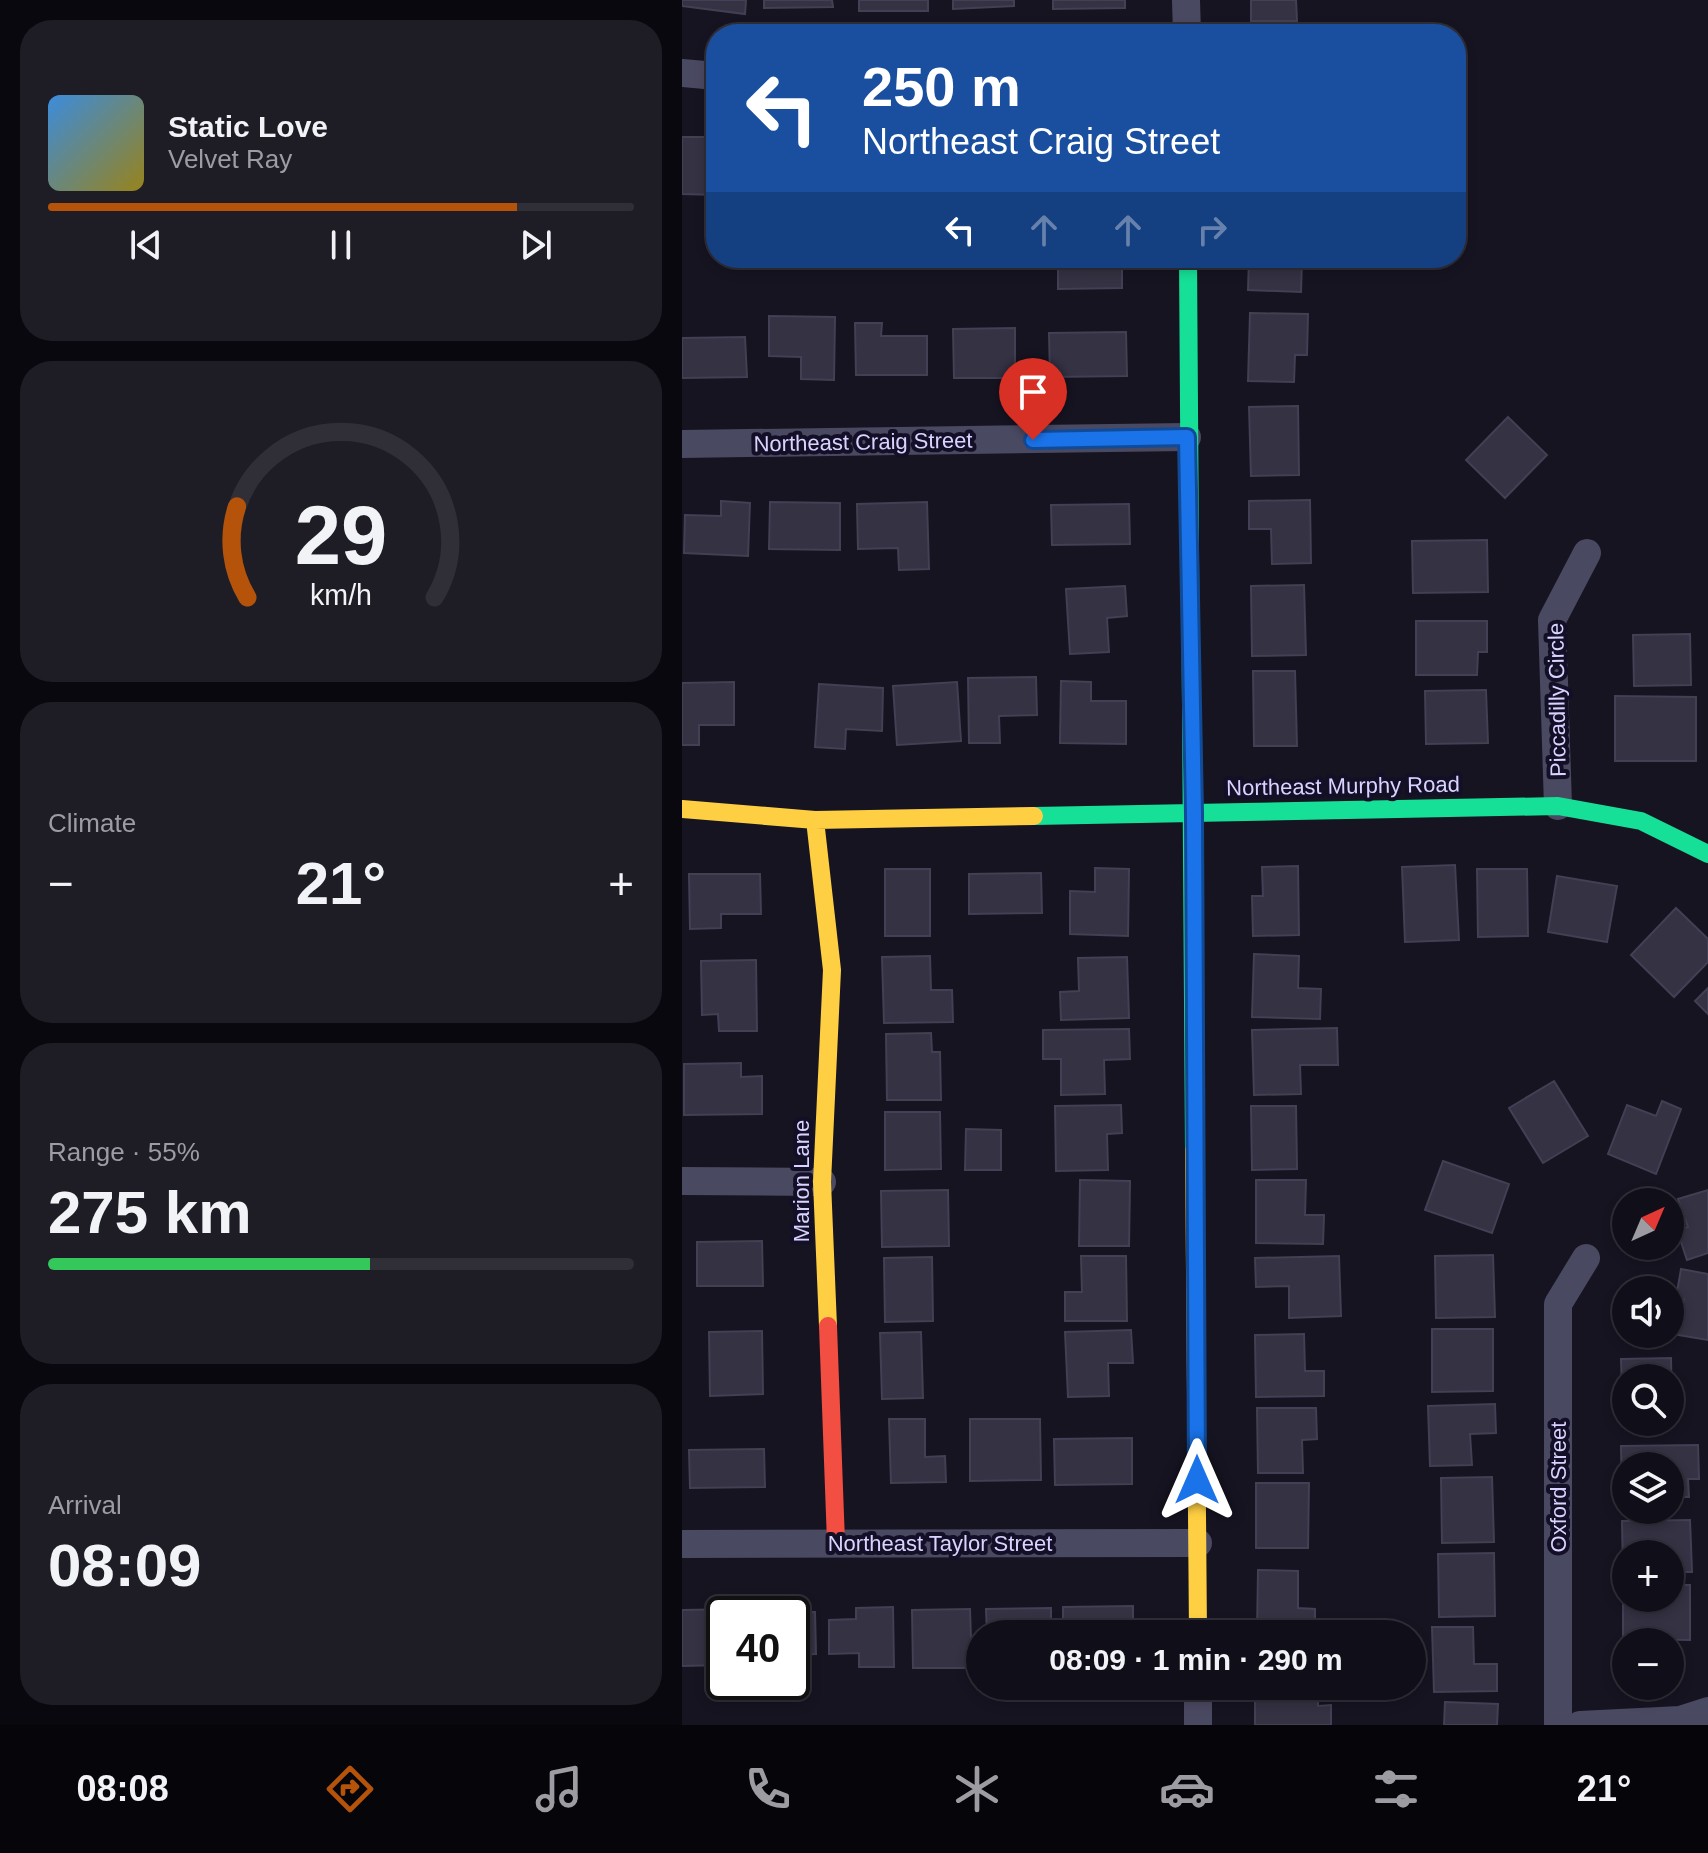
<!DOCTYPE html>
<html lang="en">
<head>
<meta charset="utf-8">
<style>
	:root { --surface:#100f19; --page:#1e1d26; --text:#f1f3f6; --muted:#9c9ca2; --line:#302f38; --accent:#b45309 }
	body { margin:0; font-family:Helvetica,sans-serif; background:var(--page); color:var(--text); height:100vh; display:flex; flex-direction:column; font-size:30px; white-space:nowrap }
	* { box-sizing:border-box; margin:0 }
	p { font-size:26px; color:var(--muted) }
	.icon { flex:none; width:44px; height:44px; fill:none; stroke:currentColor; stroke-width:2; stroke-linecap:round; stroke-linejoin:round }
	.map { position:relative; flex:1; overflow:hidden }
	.drawer { display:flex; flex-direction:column; gap:20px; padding:20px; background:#09080e; width:682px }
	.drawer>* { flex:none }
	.hud { position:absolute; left:24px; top:24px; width:760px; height:244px; border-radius:32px; box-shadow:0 4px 12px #0003,0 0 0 2px var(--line); background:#1a4fa0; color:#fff; overflow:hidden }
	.needle { width:52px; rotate:44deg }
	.tools { position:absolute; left:930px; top:1188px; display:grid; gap:16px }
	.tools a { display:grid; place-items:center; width:72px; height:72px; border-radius:50%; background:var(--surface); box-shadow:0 4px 12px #0003,0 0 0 2px var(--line); font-size:40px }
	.speed { position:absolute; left:24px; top:1596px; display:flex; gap:16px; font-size:40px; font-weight:700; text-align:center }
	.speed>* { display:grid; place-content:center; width:104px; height:104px; border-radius:50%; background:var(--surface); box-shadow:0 4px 12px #0003,0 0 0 2px var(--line); line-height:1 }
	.speed .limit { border:4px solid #111; border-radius:12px; background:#fff; color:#111 }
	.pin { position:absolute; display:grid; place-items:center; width:68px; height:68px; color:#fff; margin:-82px -34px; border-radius:50% 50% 50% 0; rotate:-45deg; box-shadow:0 0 8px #0007 }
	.pin .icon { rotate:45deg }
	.me { position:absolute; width:88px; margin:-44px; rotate:0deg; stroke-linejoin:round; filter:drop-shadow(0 0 6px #0008) }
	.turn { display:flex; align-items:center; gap:28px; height:168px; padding:0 24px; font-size:36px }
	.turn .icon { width:104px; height:104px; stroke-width:2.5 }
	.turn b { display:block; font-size:56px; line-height:68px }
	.lanes { display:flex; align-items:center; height:76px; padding:0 24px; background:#0003; justify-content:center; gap:40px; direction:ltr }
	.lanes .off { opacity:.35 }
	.big { font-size:60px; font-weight:700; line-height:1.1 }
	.drawer .widget { flex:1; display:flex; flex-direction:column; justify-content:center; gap:12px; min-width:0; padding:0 28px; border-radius:32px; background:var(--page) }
	.drawer .dial { align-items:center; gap:0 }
	.dial svg { height:208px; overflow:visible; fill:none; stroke:var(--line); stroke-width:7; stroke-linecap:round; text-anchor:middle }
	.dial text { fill:var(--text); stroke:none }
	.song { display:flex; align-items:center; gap:24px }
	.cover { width:96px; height:96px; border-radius:12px; background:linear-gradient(135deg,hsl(210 70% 55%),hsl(50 70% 35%)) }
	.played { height:8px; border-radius:4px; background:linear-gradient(90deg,var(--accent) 80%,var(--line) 80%) }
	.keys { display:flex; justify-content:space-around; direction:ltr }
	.heat { display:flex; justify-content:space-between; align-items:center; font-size:44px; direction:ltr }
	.charge { height:12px; border-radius:6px; background:linear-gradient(90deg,#34c759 55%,var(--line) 0) }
	.trip { position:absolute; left:284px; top:1620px; width:460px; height:80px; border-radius:40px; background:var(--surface); box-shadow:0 4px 12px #0003,0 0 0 2px var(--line); font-weight:700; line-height:80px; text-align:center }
	.tabs { display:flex; height:128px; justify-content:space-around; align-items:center; background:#06060a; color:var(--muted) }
	.tabs .icon { width:56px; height:56px }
	.tabs .on { color:var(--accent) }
	.tabs b { font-size:36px; color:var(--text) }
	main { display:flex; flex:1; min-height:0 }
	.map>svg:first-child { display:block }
	.building { fill:#343243; stroke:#433f54; stroke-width:2 }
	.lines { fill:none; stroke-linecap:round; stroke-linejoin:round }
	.street { stroke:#4a4962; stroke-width:28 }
	.fast { stroke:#16e098; stroke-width:18 }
	.slow { stroke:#ffcf43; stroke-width:18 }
	.jam { stroke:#f24e42; stroke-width:18 }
	.route-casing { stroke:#114b97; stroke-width:20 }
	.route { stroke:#1a73e8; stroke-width:14 }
	.labels { text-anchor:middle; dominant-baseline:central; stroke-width:8; stroke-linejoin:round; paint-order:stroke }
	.street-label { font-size:22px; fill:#d9d4ff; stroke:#130f26 }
</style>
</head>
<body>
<main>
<section class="drawer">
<div class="widget">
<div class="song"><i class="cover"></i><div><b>Static Love</b><p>Velvet Ray</p></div></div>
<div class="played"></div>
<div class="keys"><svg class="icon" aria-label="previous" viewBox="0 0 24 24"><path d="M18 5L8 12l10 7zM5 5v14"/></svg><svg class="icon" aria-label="pause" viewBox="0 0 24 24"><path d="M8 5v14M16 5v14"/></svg><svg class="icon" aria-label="next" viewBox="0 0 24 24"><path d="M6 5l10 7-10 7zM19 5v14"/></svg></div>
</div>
<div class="widget dial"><svg viewBox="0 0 100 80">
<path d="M14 69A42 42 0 1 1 86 69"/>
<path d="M14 69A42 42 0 0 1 10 34" stroke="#b45309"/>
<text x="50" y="56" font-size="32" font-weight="700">29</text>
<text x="50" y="72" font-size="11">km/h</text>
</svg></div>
<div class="widget"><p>Climate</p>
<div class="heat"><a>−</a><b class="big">21°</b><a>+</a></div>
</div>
<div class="widget"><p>Range · 55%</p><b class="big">275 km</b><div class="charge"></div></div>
<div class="widget"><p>Arrival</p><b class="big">08:09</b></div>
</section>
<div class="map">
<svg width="1026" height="1725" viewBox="0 0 1026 1725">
	<rect width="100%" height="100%" fill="#161421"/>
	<path class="building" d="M0,0h64l-1,14 -63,-8z
		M82,0h68l1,7 -69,1z
		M177,0h69v11h-69z
		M271,0h61v6l-61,3z
		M371,0h72v8l-72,1z
		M569,0h45l1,21h-46z
		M0,137h34v58l-34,-1z
		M376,258h64v30l-64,1z
		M567,258h53l-1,34 -53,-2z
		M568,313l58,1 -1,41h-12l-1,27 -46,-1z
		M87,316l66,1 -1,63 -33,-1v-22l-32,-1z
		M173,323h27l-1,13h46v39h-71z
		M333,328v50h-61l-1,-49z
		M444,332l1,44 -77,1 -1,-44z
		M63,337l2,40 -65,1v-40z
		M616,406l1,69 -48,1 -2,-69z
		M826,417l39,38 -42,43 -39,-38z
		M628,500l1,63 -39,1 -1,-35h-22v-28z
		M39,501l29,2 -2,53 -64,-3 1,-38 36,1z
		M88,502l70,1v47l-71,-1z
		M245,502l2,67 -30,1 -1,-22 -40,1 -1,-45z
		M447,504l1,40 -78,1 -1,-40z
		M805,540l1,52 -75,1 -1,-52z
		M622,585l2,70 -54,1 -1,-70z
		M443,586l2,30 -20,2 2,34 -39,2 -4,-65z
		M734,621h71v31h-9l-1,23h-61z
		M1008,634l1,51 -57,1 -1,-51z
		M571,671h42l2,75h-43z
		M354,677l1,38 -38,1 1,27h-31l-1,-65z
		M379,681l30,1v19h35v43l-66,-1z
		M52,682v43h-35v20h-17v-62z
		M275,682l4,59 -64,4 -4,-59z
		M137,684l64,4 -1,43 -36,-2 -1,20 -30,-2z
		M804,690l2,53 -62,1 -1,-53z
		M933,696l81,1v64h-81z
		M773,865l4,75 -54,2 -3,-75z
		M616,866l1,69 -46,1 -1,-40h11l-1,-29z
		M413,868l34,1 -1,67 -58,-2v-43l25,1z
		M203,869h45v67h-45z
		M795,869h50l1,67 -50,1z
		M359,873l1,40 -73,1v-40z
		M7,874h71l1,40h-40v14l-31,1z
		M875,876l60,10 -10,56 -59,-10z
		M994,908l32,31v23l-34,35 -43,-42z
		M572,954l45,2 -1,32 23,1 -1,30 -68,-2z
		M248,956l1,34h21l1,32 -69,1 -2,-66z
		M445,957l2,61 -68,2 -1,-28 19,-1 -1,-33z
		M74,960l1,71h-38l-1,-17 -16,1 -1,-54z
		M1026,988v26l-13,-13z
		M655,1028l1,37h-38l1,29 -47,1 -2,-65z
		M447,1029l1,30 -26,1 1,34 -44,1v-36h-18v-29z
		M249,1033l1,19h8l1,48h-54l-1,-66z
		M59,1063v14l21,-1v38l-78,1v-51z
		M872,1081l34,55 -45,27 -34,-55z
		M980,1101l19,8 -25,65 -48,-20 19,-49 29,11z
		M439,1105l1,28 -15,1 1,36 -52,1 -1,-65z
		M569,1106h45l1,63 -45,1z
		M203,1112h55l1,57 -56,1z
		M284,1129l35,1v40h-36z
		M761,1161l66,23 -17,49 -67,-23z
		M398,1180l50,1 -1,65h-50z
		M574,1180h50l-1,35h19l-1,29 -67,-1z
		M266,1190l1,56 -67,1 -1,-56z
		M1026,1190v63l-21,7 -10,-30 11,-3 -10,-28z
		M80,1241l1,45h-66v-44z
		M811,1255l2,62 -59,1 -1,-62z
		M399,1256h45l1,65h-62v-29h17z
		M657,1256l2,60 -52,2v-32l-33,1 -1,-29z
		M250,1257l1,64 -48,1 -1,-64z
		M999,1269l27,5v66l-30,-5 6,-36 -8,-1z
		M750,1329h61v62l-61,1z
		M449,1330l2,33h-25l1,33 -41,1 -3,-65z
		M80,1331l1,63 -53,2 -1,-64z
		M239,1332l2,66 -41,1 -2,-66z
		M622,1334l1,37h19v25l-68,1 -1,-62z
		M989,1358l1,53 -2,-33h-44v14h-4l-1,-33z
		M813,1404l1,29 -26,1 2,31 -42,1 -2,-60z
		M575,1408h59l1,31 -15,1 1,33h-45z
		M207,1419h36v38l20,-1 1,26 -55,1z
		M288,1419h70l1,61 -71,1z
		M450,1438v46l-77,1 -1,-46z
		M1016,1445l1,34h-11l1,18h-19v-31h-44v32h-4l-1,-52z
		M82,1449l1,38 -75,1 -1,-38z
		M810,1477l2,65 -52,1 -1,-65z
		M574,1483h53l-1,65h-52z
		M1008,1520l2,52h-22v-18h-44v19h-3l-1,-52z
		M812,1553l1,63 -56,1 -1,-63z
		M576,1570l40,1v37l17,1v25h-58z
		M988,1585h20v55l-67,-1v-35h11v-6h36z
		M451,1606v28h-70v-27z
		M211,1607l1,60h-35v-14l-30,1v-34l27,-1v-11z
		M369,1608v26h-64l-1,-25z
		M56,1609v5h-14v51l-42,1v-56z
		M288,1609l2,59h-59l-1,-58z
		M69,1612h64l1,42 -24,1v-41z
		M750,1627h41l1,37h23v27l-63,1z
		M573,1686h63v20l13,-1v20h-76z
		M763,1702l53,2 -1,21h-53z"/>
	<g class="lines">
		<path class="street" d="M504,0l1,34
			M0,73l34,3
			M0,444l505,-7
			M876,806l-6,-186 35,-67
			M0,1181l140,1
			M0,1544l516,-1
			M516,1686v39
			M876,1725v-421l28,-46
			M898,1725l100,-5 28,-9"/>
		<path class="fast" d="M506,258l6,893
			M352,816l524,-10 83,15 67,33"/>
		<path class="slow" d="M0,809l133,11 219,-4
			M133,820l17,150 -10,212 6,144
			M512,1151l4,483"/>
		<path class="jam" d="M146,1326l8,216"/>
	</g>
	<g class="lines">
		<g class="route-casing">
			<path id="route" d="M351,440l154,-3 7,376 3,667"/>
		</g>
		<use href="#route" class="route"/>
	</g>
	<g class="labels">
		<g class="street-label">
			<text transform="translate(181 442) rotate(-1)">Northeast Craig Street</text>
			<text transform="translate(875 700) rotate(-91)">Piccadilly Circle</text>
			<text transform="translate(661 786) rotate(-1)">Northeast Murphy Road</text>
			<text transform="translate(119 1181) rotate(-90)">Marion Lane</text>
			<text transform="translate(876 1487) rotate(-90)">Oxford Street</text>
			<text x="258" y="1543">Northeast Taylor Street</text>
		</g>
	</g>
</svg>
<div class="tools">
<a><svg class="needle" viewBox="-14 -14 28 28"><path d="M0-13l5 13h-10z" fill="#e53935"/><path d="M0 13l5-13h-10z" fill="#9c9ca2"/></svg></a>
<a><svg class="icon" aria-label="sound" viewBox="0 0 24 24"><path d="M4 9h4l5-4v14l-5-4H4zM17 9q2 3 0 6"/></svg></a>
<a><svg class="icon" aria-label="search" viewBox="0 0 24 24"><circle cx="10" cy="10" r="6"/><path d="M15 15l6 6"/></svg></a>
<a><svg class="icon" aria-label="layers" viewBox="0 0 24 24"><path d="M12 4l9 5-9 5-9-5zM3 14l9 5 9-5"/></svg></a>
<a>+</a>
<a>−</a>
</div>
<div class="speed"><div class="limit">40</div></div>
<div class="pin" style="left:351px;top:440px;background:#d93025"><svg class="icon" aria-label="arrive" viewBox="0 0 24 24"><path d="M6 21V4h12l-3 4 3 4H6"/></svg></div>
<svg class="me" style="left:515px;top:1480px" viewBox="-20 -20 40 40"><path d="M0-17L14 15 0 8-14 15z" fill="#1a73e8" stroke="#fff" stroke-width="4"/></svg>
<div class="trip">08:09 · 1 min · 290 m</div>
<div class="hud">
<div class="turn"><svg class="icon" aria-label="left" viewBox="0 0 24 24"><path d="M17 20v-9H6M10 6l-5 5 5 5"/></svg><div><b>250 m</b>Northeast Craig Street</div></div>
<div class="lanes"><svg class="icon" aria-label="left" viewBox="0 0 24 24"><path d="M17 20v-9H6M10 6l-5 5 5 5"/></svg><svg class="icon off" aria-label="ahead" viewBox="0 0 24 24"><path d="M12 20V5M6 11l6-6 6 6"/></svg><svg class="icon off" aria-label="ahead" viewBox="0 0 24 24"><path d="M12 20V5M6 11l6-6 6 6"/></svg><svg class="icon off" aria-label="right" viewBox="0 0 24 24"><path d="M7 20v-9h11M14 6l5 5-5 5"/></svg></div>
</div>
</div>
</main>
<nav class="tabs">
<b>08:08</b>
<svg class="icon on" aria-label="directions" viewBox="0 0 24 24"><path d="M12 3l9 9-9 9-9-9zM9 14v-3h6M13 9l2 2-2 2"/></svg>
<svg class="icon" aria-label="music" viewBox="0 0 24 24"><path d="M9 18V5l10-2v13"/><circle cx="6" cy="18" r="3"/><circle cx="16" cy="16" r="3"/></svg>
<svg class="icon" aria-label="phone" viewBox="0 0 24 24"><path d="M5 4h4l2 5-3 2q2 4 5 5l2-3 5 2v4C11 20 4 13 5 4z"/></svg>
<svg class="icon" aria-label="climate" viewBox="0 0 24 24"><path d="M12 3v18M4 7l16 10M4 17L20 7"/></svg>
<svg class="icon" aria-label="car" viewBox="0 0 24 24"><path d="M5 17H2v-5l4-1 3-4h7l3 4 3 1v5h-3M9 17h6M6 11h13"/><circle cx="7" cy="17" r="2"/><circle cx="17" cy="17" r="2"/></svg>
<svg class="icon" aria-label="filters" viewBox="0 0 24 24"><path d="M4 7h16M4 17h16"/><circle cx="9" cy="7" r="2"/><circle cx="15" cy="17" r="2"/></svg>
<b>21°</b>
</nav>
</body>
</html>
